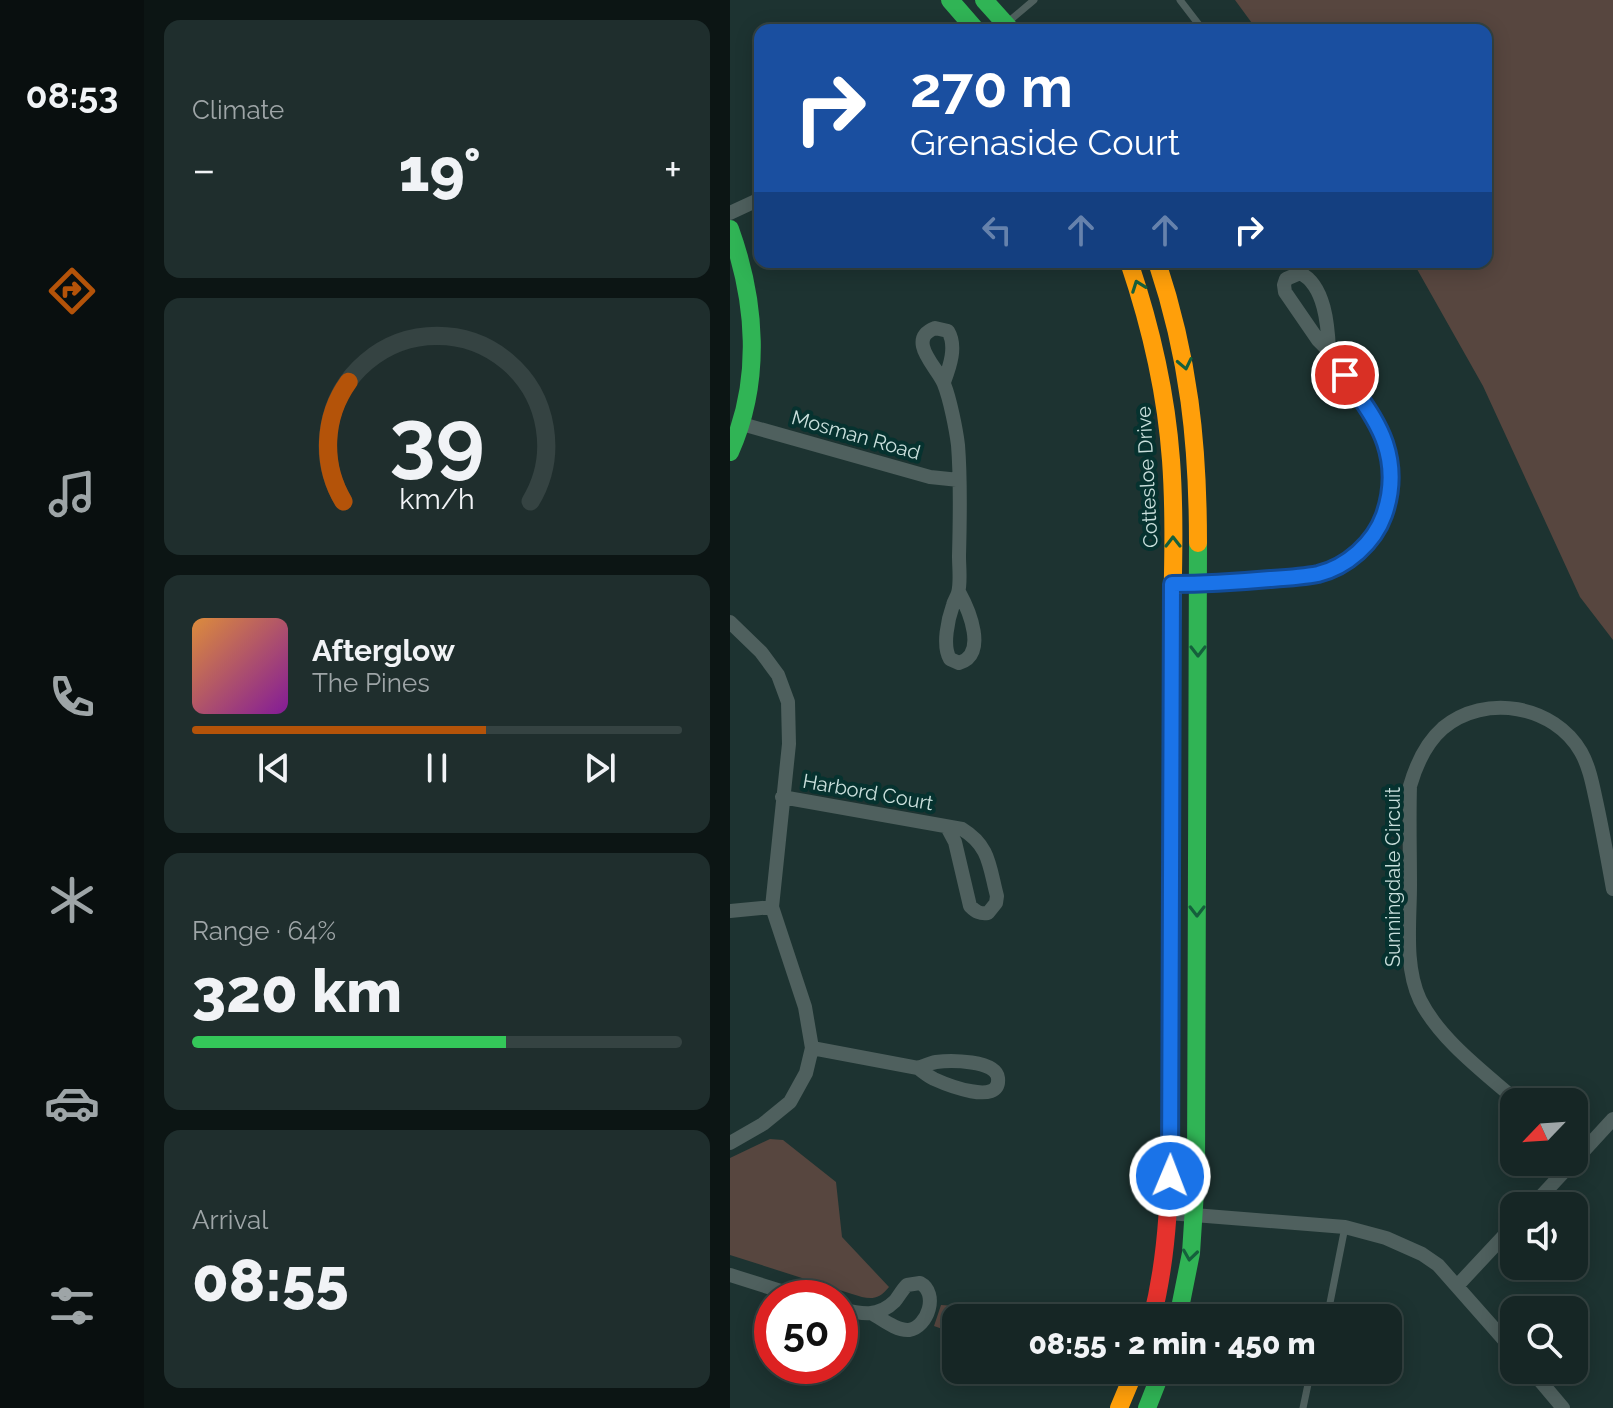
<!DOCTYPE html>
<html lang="en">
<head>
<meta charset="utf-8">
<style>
	:root { --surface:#162625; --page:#1f2e2d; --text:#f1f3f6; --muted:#9ea5a7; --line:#354342; --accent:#b45309 }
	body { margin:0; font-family:Raleway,sans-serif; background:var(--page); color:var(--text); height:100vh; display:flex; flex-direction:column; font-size:30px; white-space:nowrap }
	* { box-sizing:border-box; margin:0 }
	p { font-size:26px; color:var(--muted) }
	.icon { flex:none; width:44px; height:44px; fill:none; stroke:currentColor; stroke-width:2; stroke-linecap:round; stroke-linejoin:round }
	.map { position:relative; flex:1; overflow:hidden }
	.drawer { display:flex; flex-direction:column; gap:20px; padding:20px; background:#0c1514; width:586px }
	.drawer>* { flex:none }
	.top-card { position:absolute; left:24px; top:24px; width:738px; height:244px; border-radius:16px; box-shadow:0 4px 20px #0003,0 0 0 2px var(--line); background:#1a4fa0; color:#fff; overflow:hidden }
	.needle { width:52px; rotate:245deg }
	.fabs { position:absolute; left:770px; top:1088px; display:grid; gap:16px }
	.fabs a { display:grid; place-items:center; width:88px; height:88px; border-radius:16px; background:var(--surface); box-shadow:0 4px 20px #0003,0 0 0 2px var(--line); font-size:40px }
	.speed { position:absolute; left:24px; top:1280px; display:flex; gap:16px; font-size:40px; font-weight:700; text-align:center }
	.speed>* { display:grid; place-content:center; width:104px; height:104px; border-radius:50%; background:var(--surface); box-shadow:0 4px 20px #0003,0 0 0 2px var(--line); line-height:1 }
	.speed .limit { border:12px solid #d22; background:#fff; color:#111 }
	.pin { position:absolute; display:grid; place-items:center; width:68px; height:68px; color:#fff; margin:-34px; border:4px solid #fff; border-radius:50%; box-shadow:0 2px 8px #0007 }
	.me { position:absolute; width:88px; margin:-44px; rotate:1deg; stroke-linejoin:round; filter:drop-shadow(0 0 6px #0008) }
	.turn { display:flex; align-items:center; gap:28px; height:168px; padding:0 24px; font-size:36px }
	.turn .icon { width:104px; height:104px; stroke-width:2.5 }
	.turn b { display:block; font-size:56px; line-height:68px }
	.lanes { display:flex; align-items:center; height:76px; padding:0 24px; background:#0003; justify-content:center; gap:40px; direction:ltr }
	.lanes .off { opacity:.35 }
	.big { font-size:60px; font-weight:800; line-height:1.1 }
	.drawer .widget { flex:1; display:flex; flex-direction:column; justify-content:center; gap:12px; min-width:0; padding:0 28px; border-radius:16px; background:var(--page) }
	.drawer .dial { align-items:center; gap:0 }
	.dial svg { height:208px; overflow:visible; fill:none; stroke:var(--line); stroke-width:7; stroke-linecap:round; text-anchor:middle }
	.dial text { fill:var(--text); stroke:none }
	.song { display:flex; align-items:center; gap:24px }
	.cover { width:96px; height:96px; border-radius:12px; background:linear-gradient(135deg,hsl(30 70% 55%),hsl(290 70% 35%)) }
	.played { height:8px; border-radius:4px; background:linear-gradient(90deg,var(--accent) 60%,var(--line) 60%) }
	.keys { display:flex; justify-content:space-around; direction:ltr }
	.heat { display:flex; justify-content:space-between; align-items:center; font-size:44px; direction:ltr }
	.charge { height:12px; border-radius:6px; background:linear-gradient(90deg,#34c759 64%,var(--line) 0) }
	.trip { position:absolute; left:212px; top:1304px; width:460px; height:80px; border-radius:16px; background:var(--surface); box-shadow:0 4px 20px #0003,0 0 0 2px var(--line); font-weight:800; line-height:80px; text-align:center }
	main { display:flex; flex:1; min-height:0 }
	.dock { display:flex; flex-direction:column; width:144px; justify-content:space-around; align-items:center; background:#090f0f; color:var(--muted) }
	.dock .icon { width:56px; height:56px }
	.dock .active { color:var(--accent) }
	.dock b { font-size:36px; color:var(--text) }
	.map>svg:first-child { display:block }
	.green { fill:#57463f }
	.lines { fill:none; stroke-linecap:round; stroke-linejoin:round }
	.lane { stroke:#4f605e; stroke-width:7 }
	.street { stroke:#4f605e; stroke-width:14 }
	.fast { stroke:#30b455; stroke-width:18 }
	.slow { stroke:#ff9f0a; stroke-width:18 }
	.jam { stroke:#e5322d; stroke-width:18 }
	.oneway { stroke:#15603c }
	.route-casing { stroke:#114b97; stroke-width:20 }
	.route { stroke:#1a73e8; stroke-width:14 }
	.labels { text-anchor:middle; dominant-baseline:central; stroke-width:8; stroke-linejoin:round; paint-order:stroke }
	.street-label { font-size:20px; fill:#cae0dd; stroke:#06322f }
</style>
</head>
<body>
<main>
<nav class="dock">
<b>08:53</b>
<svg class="icon active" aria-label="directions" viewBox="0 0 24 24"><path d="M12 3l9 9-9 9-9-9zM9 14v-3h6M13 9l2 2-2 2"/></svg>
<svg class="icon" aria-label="music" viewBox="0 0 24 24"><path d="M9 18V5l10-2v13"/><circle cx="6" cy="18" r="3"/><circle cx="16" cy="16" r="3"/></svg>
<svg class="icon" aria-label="phone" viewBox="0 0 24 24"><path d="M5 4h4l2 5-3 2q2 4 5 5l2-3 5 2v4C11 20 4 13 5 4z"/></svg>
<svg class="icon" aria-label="climate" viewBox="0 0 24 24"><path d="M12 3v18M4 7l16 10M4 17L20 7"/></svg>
<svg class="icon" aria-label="car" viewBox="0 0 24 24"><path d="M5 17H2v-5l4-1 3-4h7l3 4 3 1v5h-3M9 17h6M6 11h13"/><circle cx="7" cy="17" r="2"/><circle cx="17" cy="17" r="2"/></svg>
<svg class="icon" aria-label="filters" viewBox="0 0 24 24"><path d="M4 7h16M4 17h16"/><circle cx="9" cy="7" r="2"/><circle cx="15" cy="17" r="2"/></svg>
</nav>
<section class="drawer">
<div class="widget"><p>Climate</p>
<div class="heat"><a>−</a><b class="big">19°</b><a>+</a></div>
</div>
<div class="widget dial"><svg viewBox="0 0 100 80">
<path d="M14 69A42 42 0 1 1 86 69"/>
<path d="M14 69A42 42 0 0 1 16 23" stroke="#b45309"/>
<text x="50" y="56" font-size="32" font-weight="700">39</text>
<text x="50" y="72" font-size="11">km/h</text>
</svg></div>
<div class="widget">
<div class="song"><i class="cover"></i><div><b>Afterglow</b><p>The Pines</p></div></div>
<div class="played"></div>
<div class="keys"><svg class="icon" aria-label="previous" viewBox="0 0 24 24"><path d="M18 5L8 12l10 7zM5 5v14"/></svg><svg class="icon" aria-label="pause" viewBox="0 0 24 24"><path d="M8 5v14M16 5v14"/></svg><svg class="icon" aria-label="next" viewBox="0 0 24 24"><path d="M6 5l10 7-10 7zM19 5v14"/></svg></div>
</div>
<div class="widget"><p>Range · 64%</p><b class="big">320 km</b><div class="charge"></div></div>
<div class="widget"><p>Arrival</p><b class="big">08:55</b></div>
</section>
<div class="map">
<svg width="883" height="1408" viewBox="0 0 883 1408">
	<rect width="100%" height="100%" fill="#1d3331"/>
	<path class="green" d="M505,0h378v640l-33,-43 -97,-211 -70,-124h73v-232h-229z
		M40,1139l13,1 53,42 6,55 47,50c-12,15 -21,12 -37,7l-122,-39v-97z
		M211,1305l90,6 23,7h-98v16l-22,-8z"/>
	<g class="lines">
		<path class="lane" d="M450,0l23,30
			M278,22l26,-22
			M597,1318l18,-91
			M573,1408l8,-38"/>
		<path class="street" d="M0,213l30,-14
			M570,273c25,12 28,53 29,78l-11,-11 -33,-48 -1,-7 2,-6z
			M214,382c6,-16 13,-36 4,-51l-13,-3c-30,12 3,40 9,56 6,15 12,45 14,61 3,37 2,74 1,111 0,12 2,27 -1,37 -1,4 -4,8 -5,12 -5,14 -11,41 -3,54l9,4c29,-8 10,-53 0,-71
			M12,424l188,53 29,3
			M442,584c31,0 62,-1 93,-4 18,-2 37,-2 55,-6 32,-9 57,-36 67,-67 6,-21 6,-47 -3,-67 -4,-11 -12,-22 -18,-32 -13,-19 -25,-38 -37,-57
			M0,622l31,30 17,23 10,27 1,42 -17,163 33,100 7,41 -6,25 -16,29 -27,22 -33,19
			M52,797l180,32c28,17 27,37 35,67l-1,7 -8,10c-8,1 -12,-1 -18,-7l-15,-64 -8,-15
			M0,911l42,-4
			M82,1048l106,20c6,-2 12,-5 18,-6 14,-2 60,-2 62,16 3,29 -53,6 -64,1 -6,-3 -11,-7 -16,-11
			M788,1102c-33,-29 -78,-62 -98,-102 -16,-34 -10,-78 -10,-115 0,-33 -1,-66 0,-99 6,-21 16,-43 33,-58 42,-35 111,-23 138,24 9,16 12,35 16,53 6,28 11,56 16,84
			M844,1152l5,4 34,-37
			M802,1206l41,-44
			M439,1213l176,14 41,11 36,16 16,11 76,86
			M0,1275l73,23
			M728,1285l56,-60
			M110,1309c21,5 38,9 55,-8 4,-5 7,-11 12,-16l13,-2c19,10 8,44 -11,47 -12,1 -26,-10 -36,-16
			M801,1370l32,38"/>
		<path class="fast" d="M220,0l26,30
			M254,0l27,30
			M0,229c26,72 32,152 0,223
			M440,1114l2,-488
			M448,1318l13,-65 5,-77 2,-633
			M417,1408l15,-38"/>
		<path class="slow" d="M399,262c22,65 37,130 42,198 4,55 2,111 1,166
			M427,262c32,96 41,181 41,281
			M389,1408l16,-38"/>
		<path class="jam" d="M422,1318c17,-67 18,-135 18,-204"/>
	</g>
	<defs><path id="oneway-chevron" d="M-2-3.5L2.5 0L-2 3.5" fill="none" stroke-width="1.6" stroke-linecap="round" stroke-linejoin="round" transform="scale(2)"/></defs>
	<g class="oneway">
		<use href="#oneway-chevron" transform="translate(408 286) rotate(-110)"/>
		<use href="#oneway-chevron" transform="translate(455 364) rotate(78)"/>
		<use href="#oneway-chevron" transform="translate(443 542) rotate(-90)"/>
		<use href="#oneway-chevron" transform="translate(468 651) rotate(90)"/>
		<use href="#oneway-chevron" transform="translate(467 911) rotate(90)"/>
		<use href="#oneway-chevron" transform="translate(460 1255) rotate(98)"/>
	</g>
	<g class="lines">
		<g class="route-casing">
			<path id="route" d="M440,1176l2,-592c33,0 65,-2 98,-5 16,-1 33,-2 48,-5 29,-7 56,-31 66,-59 8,-23 9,-48 1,-72 -8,-24 -26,-46 -40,-68"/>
		</g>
		<use href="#route" class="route"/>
	</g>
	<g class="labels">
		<g class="street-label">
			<text transform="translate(126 435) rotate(16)">Mosman Road</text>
			<text transform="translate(417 477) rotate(-93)">Cottesloe Drive</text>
			<text transform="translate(138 792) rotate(10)">Harbord Court</text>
			<text transform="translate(663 877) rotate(-90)">Sunningdale Circuit</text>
		</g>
	</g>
</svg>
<div class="fabs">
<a><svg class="needle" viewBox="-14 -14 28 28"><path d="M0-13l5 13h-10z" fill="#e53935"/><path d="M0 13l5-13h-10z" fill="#9ea5a7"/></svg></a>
<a><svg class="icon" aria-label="sound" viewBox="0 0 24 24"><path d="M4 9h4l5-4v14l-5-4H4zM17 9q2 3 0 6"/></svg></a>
<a><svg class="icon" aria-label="search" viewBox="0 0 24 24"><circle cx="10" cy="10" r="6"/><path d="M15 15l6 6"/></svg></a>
</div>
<div class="speed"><div class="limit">50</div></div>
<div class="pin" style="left:615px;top:375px;background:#d93025"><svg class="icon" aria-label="arrive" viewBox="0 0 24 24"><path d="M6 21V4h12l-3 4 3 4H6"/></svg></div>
<svg class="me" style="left:440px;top:1176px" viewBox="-20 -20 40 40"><circle r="17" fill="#1a73e8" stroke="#fff" stroke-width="3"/><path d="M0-11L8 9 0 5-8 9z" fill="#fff"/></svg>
<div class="trip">08:55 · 2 min · 450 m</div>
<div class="top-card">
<div class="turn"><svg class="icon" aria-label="right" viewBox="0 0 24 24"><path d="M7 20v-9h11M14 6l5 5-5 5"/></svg><div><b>270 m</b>Grenaside Court</div></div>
<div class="lanes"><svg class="icon off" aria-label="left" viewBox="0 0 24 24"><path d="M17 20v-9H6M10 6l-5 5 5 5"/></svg><svg class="icon off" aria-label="ahead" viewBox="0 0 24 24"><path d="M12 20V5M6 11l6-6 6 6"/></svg><svg class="icon off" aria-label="ahead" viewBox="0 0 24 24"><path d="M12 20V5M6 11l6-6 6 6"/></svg><svg class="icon" aria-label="right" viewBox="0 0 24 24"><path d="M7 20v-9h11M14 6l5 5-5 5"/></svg></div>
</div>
</div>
</main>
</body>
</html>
